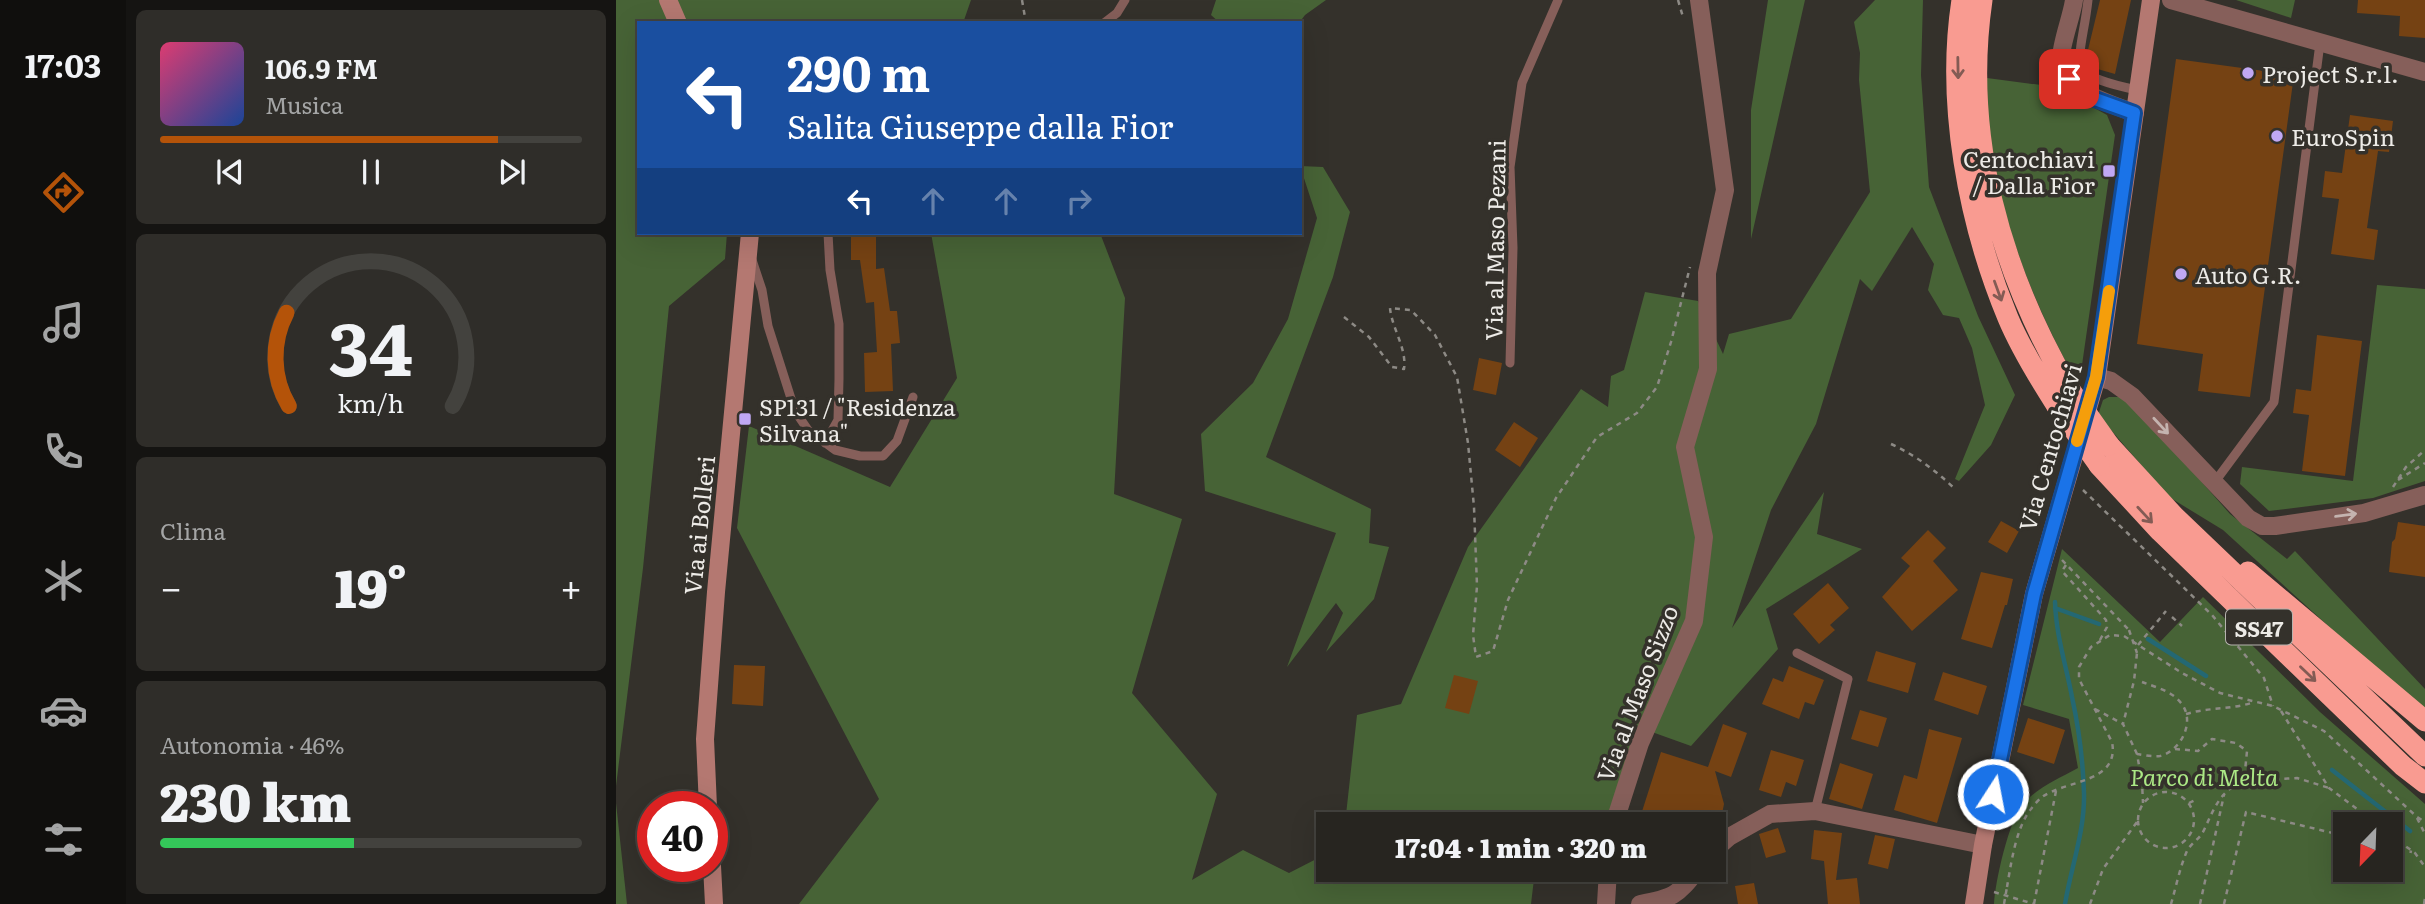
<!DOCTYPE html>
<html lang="it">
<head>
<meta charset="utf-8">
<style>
	:root { --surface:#272520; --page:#2f2d29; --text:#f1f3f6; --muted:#a4a5a5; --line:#43423e; --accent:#b45309 }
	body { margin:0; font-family:Literata,serif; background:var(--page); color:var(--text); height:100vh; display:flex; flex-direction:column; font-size:26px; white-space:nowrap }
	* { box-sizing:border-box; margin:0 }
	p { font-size:23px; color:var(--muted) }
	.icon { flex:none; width:38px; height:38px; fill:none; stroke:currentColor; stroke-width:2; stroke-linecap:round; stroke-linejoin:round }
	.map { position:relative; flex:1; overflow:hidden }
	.side { display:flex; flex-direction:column; gap:10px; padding:10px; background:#151412; width:490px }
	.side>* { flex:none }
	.top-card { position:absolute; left:21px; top:21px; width:665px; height:214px; border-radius:0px; box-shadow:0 7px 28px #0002,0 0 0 2px var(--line); background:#1a4fa0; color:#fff; overflow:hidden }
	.needle { width:46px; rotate:203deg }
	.tools { position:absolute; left:1717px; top:812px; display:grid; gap:14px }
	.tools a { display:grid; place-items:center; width:70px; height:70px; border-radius:0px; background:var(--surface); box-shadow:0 7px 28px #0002,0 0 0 2px var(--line); font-size:35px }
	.speed { position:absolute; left:21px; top:791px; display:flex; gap:14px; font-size:35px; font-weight:700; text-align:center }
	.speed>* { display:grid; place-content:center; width:91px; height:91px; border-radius:50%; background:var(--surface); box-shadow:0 7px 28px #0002,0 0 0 2px var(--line); line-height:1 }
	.speed .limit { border:10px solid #d22; background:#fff; color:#111 }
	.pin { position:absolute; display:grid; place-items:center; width:60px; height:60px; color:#fff; margin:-30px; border-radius:14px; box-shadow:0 4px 10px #0006 }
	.me { position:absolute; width:77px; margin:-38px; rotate:11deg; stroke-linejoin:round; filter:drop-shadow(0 0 5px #0008) }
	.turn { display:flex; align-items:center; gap:24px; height:147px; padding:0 35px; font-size:32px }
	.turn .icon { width:91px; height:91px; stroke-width:2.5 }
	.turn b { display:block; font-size:49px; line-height:60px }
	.lanes { display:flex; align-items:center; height:66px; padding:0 35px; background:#0003; justify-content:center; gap:35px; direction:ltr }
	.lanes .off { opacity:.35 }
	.big { font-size:52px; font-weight:800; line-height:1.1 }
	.side .widget { flex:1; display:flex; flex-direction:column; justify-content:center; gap:10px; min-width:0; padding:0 24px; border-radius:10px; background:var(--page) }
	.side .dial { align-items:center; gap:0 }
	.dial svg { height:182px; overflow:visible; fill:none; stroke:var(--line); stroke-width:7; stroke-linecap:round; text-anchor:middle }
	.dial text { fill:var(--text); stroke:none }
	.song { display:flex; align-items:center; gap:21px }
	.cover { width:84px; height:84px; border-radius:10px; background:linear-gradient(135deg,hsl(340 70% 55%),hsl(220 70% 35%)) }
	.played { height:7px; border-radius:4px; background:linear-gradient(90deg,var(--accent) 80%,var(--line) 80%) }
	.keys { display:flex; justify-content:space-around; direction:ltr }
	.heat { display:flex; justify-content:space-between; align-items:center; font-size:38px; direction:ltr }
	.charge { height:10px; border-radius:5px; background:linear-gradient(90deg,#34c759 46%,var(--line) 0) }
	.trip { position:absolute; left:700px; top:812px; width:410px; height:70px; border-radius:0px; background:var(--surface); box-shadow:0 7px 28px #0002,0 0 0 2px var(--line); font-weight:800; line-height:70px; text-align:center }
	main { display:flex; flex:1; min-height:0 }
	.dock { display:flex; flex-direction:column; width:126px; justify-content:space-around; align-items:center; background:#100f0d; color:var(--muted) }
	.dock .icon { width:49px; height:49px }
	.dock .active { color:var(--accent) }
	.dock b { font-size:32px; color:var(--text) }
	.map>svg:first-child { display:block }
	.green { fill:#476336; fill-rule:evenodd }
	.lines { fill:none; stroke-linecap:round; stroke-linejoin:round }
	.stream { stroke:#246873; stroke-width:4.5 }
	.building { fill:#754213 }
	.path { stroke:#8d8a85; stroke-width:2.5; stroke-dasharray:5 5; stroke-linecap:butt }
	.lane { stroke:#865f5a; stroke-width:9 }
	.street { stroke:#865f5a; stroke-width:18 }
	.secondary { stroke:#b47871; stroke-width:18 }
	.highway { stroke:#f99b91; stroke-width:21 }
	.path-bridge { stroke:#8d8a85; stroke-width:2.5; stroke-dasharray:5 5; stroke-linecap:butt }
	.highway-bridge { stroke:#f99b91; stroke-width:21 }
	.oneway { stroke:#835b54 }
	.oneway2 { stroke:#c4b3af }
	.route-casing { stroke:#114b97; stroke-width:18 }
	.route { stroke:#1a73e8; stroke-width:12 }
	.slow { stroke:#f59e0b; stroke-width:12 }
	.poi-dot { fill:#c0a8f4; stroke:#34312b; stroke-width:2.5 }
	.labels { text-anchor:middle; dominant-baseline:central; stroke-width:7; stroke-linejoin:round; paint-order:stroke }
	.shield { fill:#34312b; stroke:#b6b3af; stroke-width:2 }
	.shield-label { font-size:21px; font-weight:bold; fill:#edebe7 }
	.poi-label { font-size:23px; fill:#edebe7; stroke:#34312b; text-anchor:start }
	.street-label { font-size:23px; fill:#edebe7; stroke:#34312b }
	.park-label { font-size:23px; font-style:italic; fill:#abe885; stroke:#34312b }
</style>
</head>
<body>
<main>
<nav class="dock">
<b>17:03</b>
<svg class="icon active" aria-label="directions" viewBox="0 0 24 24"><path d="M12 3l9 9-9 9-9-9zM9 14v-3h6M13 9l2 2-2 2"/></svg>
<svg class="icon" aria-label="music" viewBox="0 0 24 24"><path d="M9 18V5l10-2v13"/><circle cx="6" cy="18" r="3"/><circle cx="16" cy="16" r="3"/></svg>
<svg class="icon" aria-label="phone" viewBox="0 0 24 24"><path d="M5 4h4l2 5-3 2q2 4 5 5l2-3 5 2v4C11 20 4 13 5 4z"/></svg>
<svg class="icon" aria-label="climate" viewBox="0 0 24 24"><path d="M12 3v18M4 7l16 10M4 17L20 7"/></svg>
<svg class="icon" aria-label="car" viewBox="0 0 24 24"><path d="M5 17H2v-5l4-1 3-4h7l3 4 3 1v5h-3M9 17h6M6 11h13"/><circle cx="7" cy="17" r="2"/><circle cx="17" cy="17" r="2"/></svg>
<svg class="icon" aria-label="filters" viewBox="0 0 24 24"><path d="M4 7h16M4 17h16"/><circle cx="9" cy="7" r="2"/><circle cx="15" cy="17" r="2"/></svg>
</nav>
<section class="side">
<div class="widget">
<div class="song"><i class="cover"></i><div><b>106.9 FM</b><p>Musica</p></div></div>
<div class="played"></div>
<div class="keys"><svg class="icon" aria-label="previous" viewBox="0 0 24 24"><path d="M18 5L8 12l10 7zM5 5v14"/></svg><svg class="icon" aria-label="pause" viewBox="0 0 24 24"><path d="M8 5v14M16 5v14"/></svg><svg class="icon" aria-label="next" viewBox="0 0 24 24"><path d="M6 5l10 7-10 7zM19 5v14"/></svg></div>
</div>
<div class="widget dial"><svg viewBox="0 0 100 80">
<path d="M14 69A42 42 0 1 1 86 69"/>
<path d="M14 69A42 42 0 0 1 13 28" stroke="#b45309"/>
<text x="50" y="56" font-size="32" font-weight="700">34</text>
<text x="50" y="72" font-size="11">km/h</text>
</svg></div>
<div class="widget"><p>Clima</p>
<div class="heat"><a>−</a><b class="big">19°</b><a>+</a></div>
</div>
<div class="widget"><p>Autonomia · 46%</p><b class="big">230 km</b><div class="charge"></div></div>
</section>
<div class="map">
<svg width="1809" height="904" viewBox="0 0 1809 904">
	<rect width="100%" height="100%" fill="#34312b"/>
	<path class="green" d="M0,0h355l-8,23h-324v210h88l-2,26 -56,47 -26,262 -27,218z
		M600,0h110l-21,15 -6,8h-79l-9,-8z
		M1152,0h37l-54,239v-129z
		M1259,0h48l-2,75 8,112 49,129 37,79 -24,50 -32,36 -4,-2 30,-74 -13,-57 -13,-30 -16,-3 -15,-25 6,-26 -22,-37 -40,64 -12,-12 -44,145 -45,86 -39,118 92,-136 -7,42 45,15 -96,60 12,40 -87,97 -53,-19 -29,97h-264l12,-109 44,-11 67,-157 113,-158 27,18 3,-31 13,-6 21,-78 53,9 25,53 6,-20 62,-15 79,-127 -11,-112 1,-27 -6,-31z
		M1620,0h59l-4,18z
		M1371,78l69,9 51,28 8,20 -36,251c-53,-95 -93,-198 -92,-308z
		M684,166l23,1 27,45 -17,65 -67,180 105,52 -2,34 20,4 -15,52 -48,53 17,-39 -7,-10 -49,64 49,-134 -131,-42 -4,-57 52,-51 35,-64 29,-101z
		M315,233h169l25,65 -11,196 68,25 -50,174 85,101 -25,86 51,-30 46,23 39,-20v17h266l-3,11 -57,-2 -3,25h-732l80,-105 -142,-271 12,-102 141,61 67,-109z
		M1761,285l48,4v192l-52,17 -104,13 -29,-27 2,-17 111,14z
		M1493,397h13l8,4 100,113 57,45 8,-8 130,138v25l-202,-184 -54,-33 -71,-82 5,-15z
		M1446,549l98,93 43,-45 117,115 105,92v100h-431c1,-22 15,-84 29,-100 15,-17 35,-25 55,-36l-9,-49 -46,-14zM1774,824v46h-45v-46z
		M0,803l11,101h-11z"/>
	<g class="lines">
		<path class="stream" d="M1439,602c1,33 11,63 17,95 7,32 11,64 12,96 1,38 -13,74 -19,111
			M1439,608l44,16
			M1532,639l58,37
			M1716,770l78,61"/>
	</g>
	<path class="building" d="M1484,0h31l-16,74 -21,-6 -6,-7 -1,-7z
		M1742,0h67v38l-26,-2 1,-20 -43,-3z
		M1560,59l118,16 -44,322 -52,-6 5,-37 -66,-10z
		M1734,115l43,6 -4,31 -11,-1 -11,77 11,2 -4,30 -43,-6 8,-55 -17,-2 3,-26 17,2z
		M235,233h25v36l8,-1 6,43h7l3,32 -9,1 2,47 -28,1 -1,-39 13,-1 -3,-50 -8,1 -6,-43h-9z
		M1701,335l45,6 -17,135 -43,-5 7,-56 -16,-2 3,-24 15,2z
		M863,358l23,5 -6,32 -23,-5z
		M898,422l24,16 -18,29 -25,-17z
		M1385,521l18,10 -12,22 -19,-11z
		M1782,522l27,4v51l-36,-5 3,-30 3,-3z
		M1312,530l18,18 -13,13 25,29 -46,41 -30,-34 28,-31 -9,-8z
		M1365,572l32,7 -6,26h-2l-13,43 -31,-9z
		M1212,583l21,25 -19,17 5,5 -16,14 -26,-30z
		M1260,651l40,12 -8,30 -41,-12z
		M118,665l31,1 -2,40 -31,-2z
		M1173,666l35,14 -10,25 -9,-3 -6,17 -37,-15 11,-26 10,4z
		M1327,672l44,14 -9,29 -44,-15z
		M838,675l24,6 -9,33 -24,-6z
		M1244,710l27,8 -9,29 -27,-8z
		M1412,718l37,12 -11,34 -37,-12z
		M1107,724l24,9 -16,44 -16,-6 9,33 -4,20h-82l23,-72 47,15z
		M1313,729l33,9 -25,85 -43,-13 10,-35 13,4z
		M1155,750l33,10 -8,26 -10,-4 -5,15 -22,-7z
		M1224,763l33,11 -11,35 -33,-10z
		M1162,828l8,24 -20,6 -7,-24z
		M1198,830l28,3 -6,47 21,-2 3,26h-32l-4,-43 -13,-2z
		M1259,835l20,4 -7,30 -20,-5z
		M1138,883l4,21h-20l-3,-18z"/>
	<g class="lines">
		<path class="path" d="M406,0l4,23
			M1062,0l5,17
			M728,317l25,20 23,30 12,2c3,-21 -12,-40 -14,-61l21,2 24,25 22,42 11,66 6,64 3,79 -4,49 3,22 17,-6 15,-51 48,-102 41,-61 40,-24 20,-26 14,-45 19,-75
			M1275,444c24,11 44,26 63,44
			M1782,480l27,-17
			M1777,487l13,-20 19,-17
			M1467,490l129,125 52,63 9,28
			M1446,560l67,70
			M1450,565l-4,6 44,49 1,7 -7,13
			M1556,617l10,9
			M1522,645l28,-34
			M1526,682c13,5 30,9 39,21 15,18 0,48 -21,53 -7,1 -16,-1 -23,-2l5,28 1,21
			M1479,709l28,15
			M1665,711l48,77 48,36
			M1570,714c23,-7 46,-4 68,-12
			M1559,749l23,2 14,-12 24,4 11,8 -3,30 53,-3 32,10
			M1521,754l-14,-30 11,-43 3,-28
			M1522 820a28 28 0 1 1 56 0a28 28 0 1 1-56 0Z
			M1573,803l8,-4
			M1801,818l8,16
			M1774,835l25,18 10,14
			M1774,847l22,5
			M1391,887c4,-23 9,-60 24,-78 3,-4 7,-9 11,-12 24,-17 78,-14 70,-55l-33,-63v-12l12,-20 19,-12 14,1 58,37 38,20 53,13 51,25 93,86 8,5
			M1378,892l40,12
			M1418,904l22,-113
			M1474,904l13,-35 34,-47
			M1555,904c5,-17 9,-37 16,-53 4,-8 13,-12 17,-21 10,-21 16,-40 40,-49
			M1584,904l24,-109
			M1608,904l22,-92 99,24
			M1808,904l1,-6"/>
		<path class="lane" d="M1472,0c-7,64 -28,74 49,90
			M488,23l13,-10 8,-13
			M136,260l10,30 6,36 27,85 13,19 27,20 25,6h23l14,-15 16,-44
			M894,363l3,-115 -3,-81 12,-84 36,-83
			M209,443l13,-23 1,-41v-55l-9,-54 -2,-37
			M1598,483l60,-81 46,-359
			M1181,653l51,26 -33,132"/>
		<path class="street" d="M1458,0c-2,16 -14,46 -13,60 3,31 49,44 74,53
			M1555,0l254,72
			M1481,377l14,4 21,15 116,122 14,8h13l89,-13 61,-18
			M998,824l26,-81 54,-122 10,-84 -19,-90 23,-78 -1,-96 18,-83 -26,-190
			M1097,851l16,-14 41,-23 45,-3 168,34
			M990,904l2,-34
			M1024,904c33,-6 37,-8 57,-34"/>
		<path class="secondary" d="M52,0l10,23
			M92,807l-3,-68 11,-147 34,-359
			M96,866l2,38
			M1358,904l9,-59 51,-251 63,-217 54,-377"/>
		<path class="highway" d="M1346,0c-16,103 6,222 46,318 13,31 31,60 49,88
			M1366,0c-20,137 18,269 86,387
			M1493,445l65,71 251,240
			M1483,465l61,66 243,235 22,17
			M1632,572l177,149"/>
		<path class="path-bridge" d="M1513,630l8,23
			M1388,904l3,-17"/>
		<path class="highway-bridge" d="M1452,387l41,58
			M1441,406l42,59"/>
	</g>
	<defs><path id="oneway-shaft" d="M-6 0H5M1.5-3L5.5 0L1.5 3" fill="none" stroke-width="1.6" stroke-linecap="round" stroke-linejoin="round" transform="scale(1.75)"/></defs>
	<g class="oneway">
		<use href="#oneway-shaft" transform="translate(1342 68) rotate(89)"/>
		<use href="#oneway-shaft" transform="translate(1382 291) rotate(70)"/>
		<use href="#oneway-shaft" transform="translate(1529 515) rotate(47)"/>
		<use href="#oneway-shaft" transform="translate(1692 674) rotate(44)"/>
	</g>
	<g class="oneway2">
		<use href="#oneway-shaft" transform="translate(1545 426) rotate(47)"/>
		<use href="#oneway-shaft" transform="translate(1730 515) rotate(-8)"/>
	</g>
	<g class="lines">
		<g class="route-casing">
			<path id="route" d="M1377,794l41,-200 62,-217 38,-264 -39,-14 -26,-20"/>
		</g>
		<use href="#route" class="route"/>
		<path class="slow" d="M1461,441l19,-64 13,-86"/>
	</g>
	<g class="poi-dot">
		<circle cx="1632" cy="73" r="7"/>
		<circle cx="1661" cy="136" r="7"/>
		<rect x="1486" y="164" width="14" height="14" rx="3.5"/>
		<circle cx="1565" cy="274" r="7"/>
		<rect x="122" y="412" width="14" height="14" rx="3.5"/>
	</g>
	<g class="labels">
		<rect class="shield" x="1610" y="609.5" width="66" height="35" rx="5"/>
		<g class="shield-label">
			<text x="1643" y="627">SS47</text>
		</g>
		<g class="poi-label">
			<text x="1646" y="73">Project S.r.l.</text>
			<text x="1675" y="136">EuroSpin</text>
			<text x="1479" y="158" text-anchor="end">Centochiavi<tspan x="1479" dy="26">/ Dalla Fior</tspan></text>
			<text x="1579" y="274">Auto G.R.</text>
			<text x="143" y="406">SP131 / "Residenza<tspan x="143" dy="26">Silvana"</tspan></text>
		</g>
		<g class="street-label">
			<text transform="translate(878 240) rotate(-89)">Via al Maso Pezani</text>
			<text transform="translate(1433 447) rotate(-74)">Via Centochiavi</text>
			<text transform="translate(82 525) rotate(-84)">Via ai Bolleri</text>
			<text transform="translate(1020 693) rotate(-69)">Via al Maso Sizzo</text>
		</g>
		<g class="park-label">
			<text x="1588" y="776">Parco di Melta</text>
		</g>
	</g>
</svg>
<div class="tools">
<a><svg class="needle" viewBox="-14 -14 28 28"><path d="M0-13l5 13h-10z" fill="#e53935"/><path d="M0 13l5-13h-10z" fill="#a4a5a5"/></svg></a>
</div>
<div class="speed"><div class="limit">40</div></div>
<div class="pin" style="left:1453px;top:79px;background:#d93025"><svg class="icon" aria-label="arrive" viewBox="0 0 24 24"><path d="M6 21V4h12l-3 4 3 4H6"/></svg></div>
<svg class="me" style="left:1377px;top:794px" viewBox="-20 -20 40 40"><circle r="17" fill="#1a73e8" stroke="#fff" stroke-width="3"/><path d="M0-11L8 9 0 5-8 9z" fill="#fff"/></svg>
<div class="trip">17:04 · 1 min · 320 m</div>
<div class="top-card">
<div class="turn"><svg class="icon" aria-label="left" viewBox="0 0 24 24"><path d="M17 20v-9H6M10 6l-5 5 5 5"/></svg><div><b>290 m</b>Salita Giuseppe dalla Fior</div></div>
<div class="lanes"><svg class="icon" aria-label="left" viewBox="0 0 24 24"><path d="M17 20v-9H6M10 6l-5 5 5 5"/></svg><svg class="icon off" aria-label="ahead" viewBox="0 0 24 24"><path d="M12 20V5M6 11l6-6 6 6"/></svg><svg class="icon off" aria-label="ahead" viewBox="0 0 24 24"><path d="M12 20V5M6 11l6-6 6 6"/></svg><svg class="icon off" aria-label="right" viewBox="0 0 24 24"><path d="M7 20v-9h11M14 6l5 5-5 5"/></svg></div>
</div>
</div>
</main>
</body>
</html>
